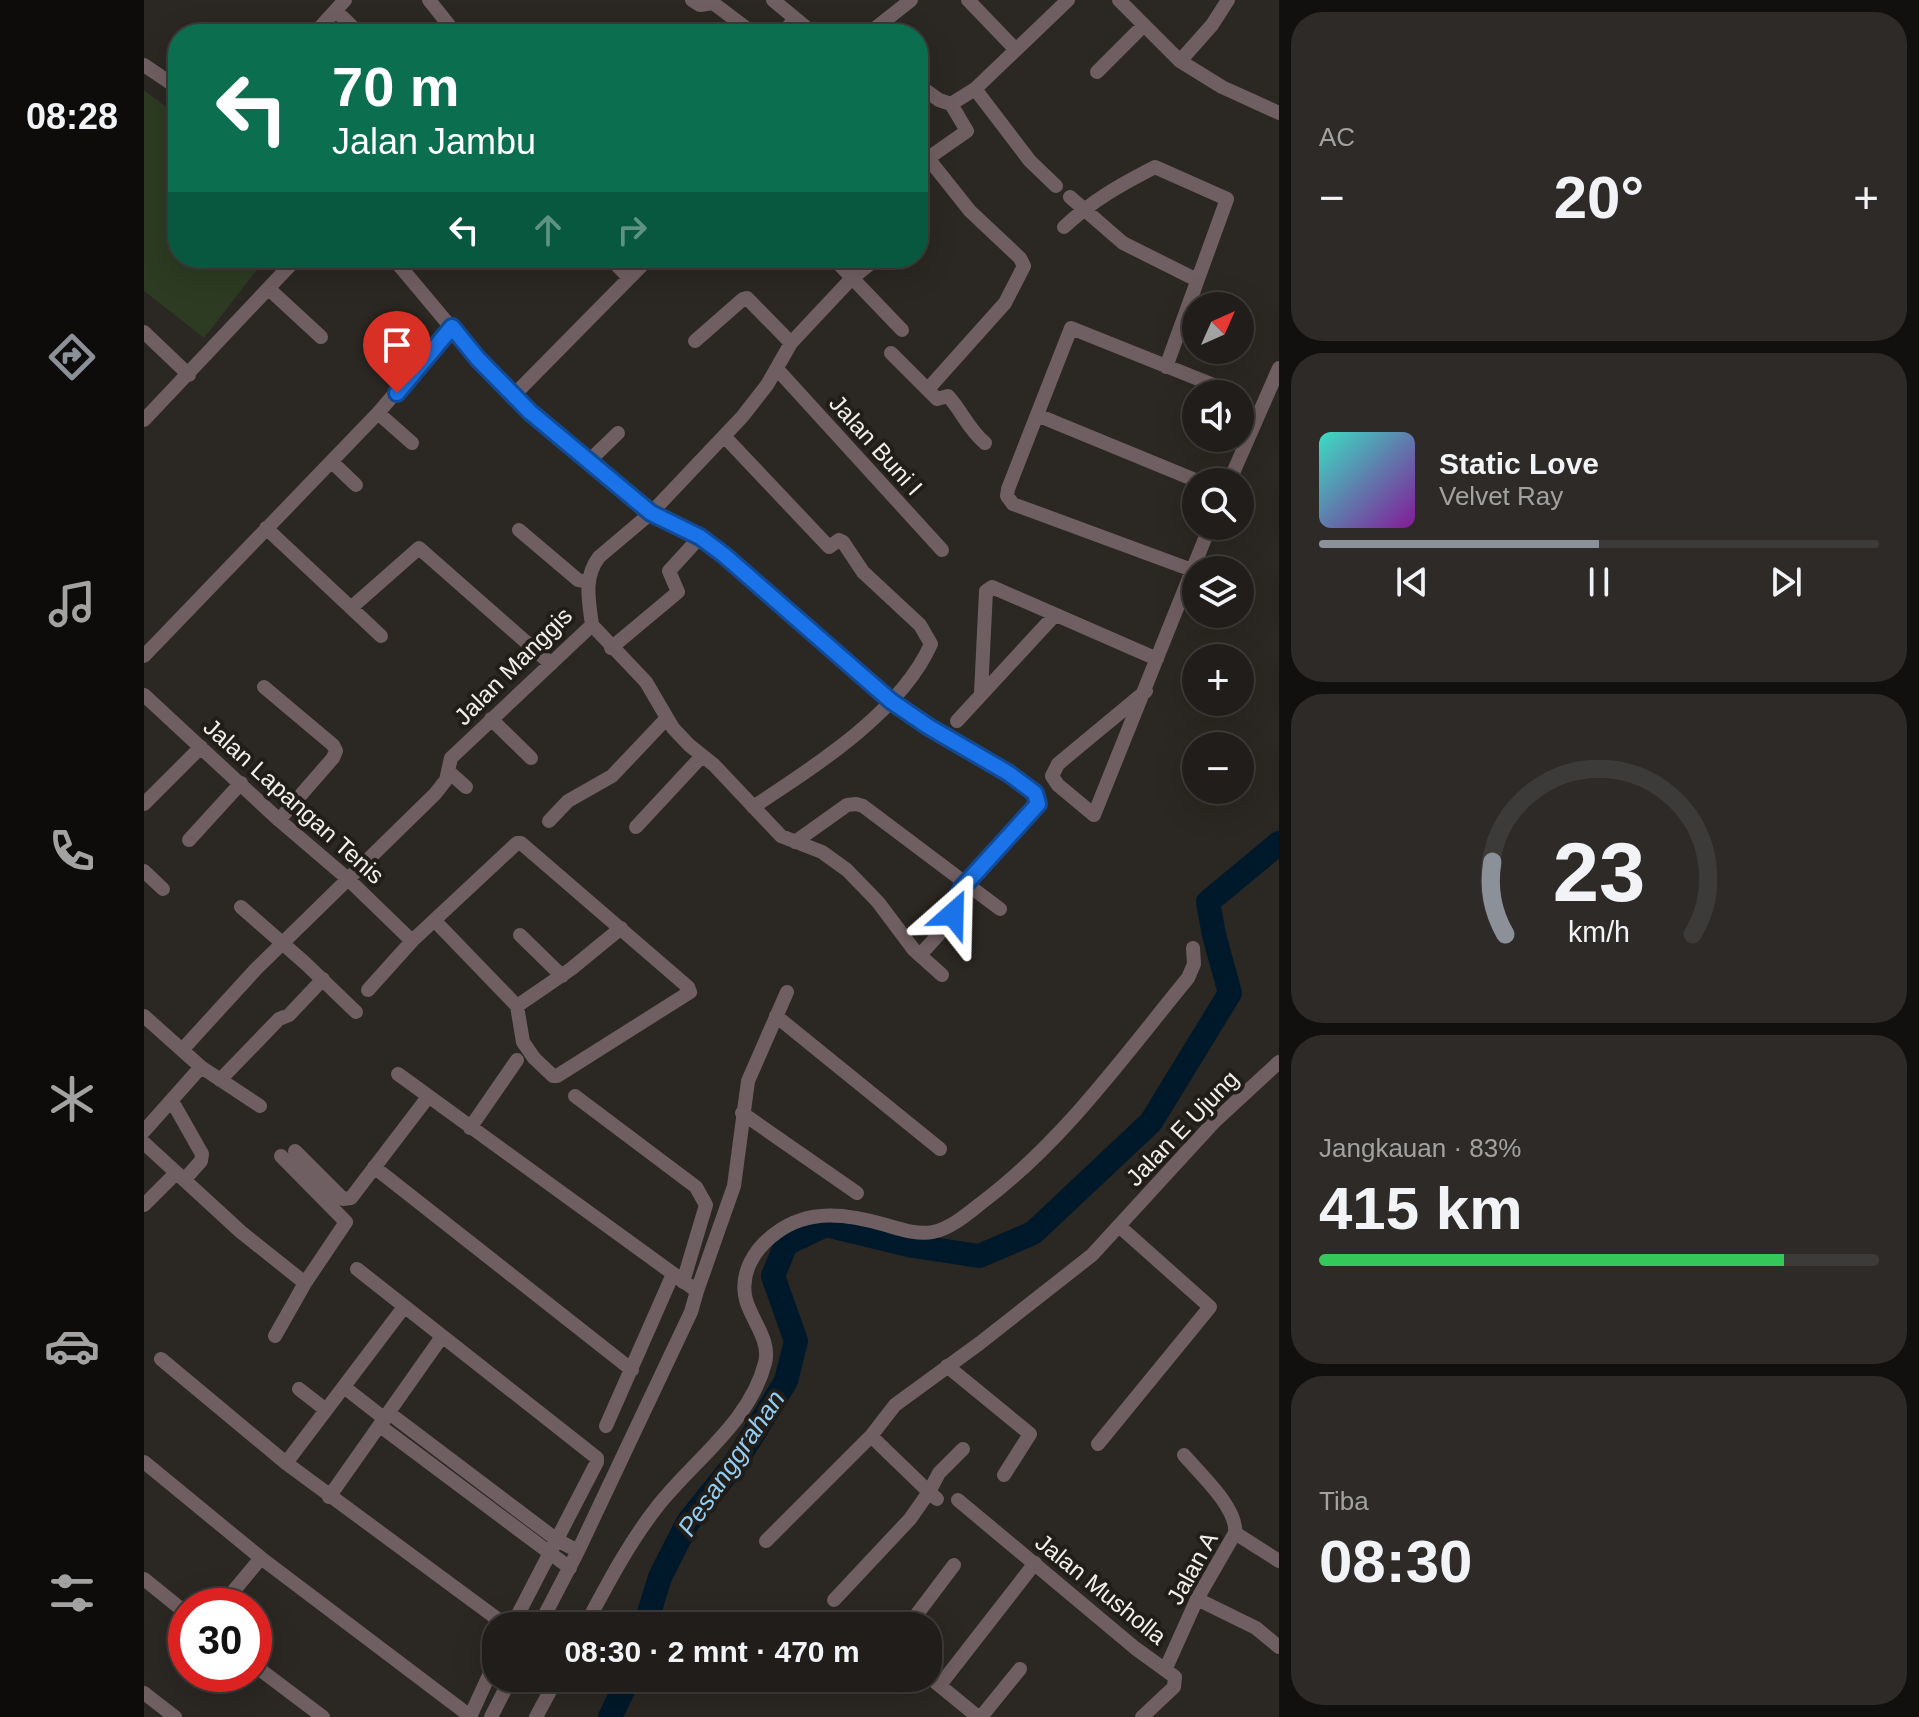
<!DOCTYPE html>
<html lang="id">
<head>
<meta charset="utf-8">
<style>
	:root { --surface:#201d1a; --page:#2d2a27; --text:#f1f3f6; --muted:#a2a2a2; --line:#3d3b39; --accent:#8c9099 }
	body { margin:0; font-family:Helvetica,sans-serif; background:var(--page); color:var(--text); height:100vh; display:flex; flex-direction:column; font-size:30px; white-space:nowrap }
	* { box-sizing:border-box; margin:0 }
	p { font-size:26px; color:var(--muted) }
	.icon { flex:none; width:44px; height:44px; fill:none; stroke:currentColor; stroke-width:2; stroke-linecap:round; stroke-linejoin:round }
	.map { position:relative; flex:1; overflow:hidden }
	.details { display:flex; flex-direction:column; gap:12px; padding:12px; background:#12100e; width:640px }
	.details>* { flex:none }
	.hud { position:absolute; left:24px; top:24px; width:760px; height:244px; border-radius:32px; box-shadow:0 8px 32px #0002,0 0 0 2px var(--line); background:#0b6e4f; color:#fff; overflow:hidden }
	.needle { width:52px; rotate:45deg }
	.fabs { position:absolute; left:1038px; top:292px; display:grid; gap:16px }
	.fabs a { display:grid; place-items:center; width:72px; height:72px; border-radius:50%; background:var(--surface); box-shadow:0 8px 32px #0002,0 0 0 2px var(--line); font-size:40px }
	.speed { position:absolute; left:24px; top:1588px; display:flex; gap:16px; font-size:40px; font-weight:700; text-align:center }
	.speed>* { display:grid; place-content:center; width:104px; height:104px; border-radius:50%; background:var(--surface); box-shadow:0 8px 32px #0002,0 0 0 2px var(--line); line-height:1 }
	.speed .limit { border:12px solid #d22; background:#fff; color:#111 }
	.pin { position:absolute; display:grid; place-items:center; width:68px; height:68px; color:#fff; margin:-82px -34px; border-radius:50% 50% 50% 0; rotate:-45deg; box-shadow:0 0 8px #0007 }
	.pin .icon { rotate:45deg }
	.me { position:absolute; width:88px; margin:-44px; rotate:25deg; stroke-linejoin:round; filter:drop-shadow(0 0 6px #0008) }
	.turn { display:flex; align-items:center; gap:28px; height:168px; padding:0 32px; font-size:36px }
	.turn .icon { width:104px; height:104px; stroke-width:2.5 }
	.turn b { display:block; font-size:56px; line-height:68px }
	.lanes { display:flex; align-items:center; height:76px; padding:0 32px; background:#0003; justify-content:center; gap:40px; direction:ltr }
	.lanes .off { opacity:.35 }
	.big { font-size:60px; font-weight:800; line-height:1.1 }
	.details .widget { flex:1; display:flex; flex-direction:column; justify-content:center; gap:12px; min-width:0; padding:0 28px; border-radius:32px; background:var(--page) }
	.details .dial { align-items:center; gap:0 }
	.dial svg { height:208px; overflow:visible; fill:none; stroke:var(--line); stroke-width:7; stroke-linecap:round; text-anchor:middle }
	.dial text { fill:var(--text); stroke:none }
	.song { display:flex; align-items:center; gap:24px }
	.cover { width:96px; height:96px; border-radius:12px; background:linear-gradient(135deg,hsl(170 70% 55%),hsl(290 70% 35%)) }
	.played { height:8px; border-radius:4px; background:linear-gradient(90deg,var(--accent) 50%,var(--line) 50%) }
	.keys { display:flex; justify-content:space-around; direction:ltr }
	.heat { display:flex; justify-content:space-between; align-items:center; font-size:44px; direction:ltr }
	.charge { height:12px; border-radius:6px; background:linear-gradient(90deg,#34c759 83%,var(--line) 0) }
	.trip { position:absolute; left:338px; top:1612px; width:460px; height:80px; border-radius:32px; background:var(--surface); box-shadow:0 8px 32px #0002,0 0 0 2px var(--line); font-weight:800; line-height:80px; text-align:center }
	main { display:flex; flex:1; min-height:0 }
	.dock { display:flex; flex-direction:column; width:144px; justify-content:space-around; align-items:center; background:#0d0c0a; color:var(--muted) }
	.dock .icon { width:56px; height:56px }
	.dock .selected { color:var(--accent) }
	.dock b { font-size:36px; color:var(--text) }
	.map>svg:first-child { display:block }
	.green { fill:#2c3b22 }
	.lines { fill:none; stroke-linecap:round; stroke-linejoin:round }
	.river { stroke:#00192a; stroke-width:24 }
	.minor { stroke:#705f62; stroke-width:14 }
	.route-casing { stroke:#114b97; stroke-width:20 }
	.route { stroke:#1a73e8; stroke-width:14 }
	.labels { text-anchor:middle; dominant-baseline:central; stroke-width:8; stroke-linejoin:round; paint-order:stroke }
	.street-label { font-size:24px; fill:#f3f0ec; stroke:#211d18 }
	.water-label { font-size:26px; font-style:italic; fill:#94cdf3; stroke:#211d18 }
</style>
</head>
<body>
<main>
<nav class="dock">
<b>08:28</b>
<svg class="icon selected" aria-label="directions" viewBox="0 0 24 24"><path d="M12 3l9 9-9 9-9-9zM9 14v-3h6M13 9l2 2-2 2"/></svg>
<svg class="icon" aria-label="music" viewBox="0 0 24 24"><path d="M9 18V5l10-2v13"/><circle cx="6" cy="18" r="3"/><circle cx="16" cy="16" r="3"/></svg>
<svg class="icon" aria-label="phone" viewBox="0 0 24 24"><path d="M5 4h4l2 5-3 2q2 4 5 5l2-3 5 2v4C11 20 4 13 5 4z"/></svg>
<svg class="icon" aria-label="climate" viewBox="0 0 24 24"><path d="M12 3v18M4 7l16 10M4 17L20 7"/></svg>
<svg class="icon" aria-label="car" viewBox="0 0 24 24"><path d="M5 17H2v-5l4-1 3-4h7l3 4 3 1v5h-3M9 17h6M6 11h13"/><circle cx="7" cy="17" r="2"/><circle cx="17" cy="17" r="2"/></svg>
<svg class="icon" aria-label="filters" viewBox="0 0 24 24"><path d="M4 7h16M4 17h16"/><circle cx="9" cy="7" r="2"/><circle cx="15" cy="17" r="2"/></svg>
</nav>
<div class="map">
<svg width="1135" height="1717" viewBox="0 0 1135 1717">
	<rect width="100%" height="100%" fill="#2b2722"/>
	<path class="green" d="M0,90l34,26v142h88l-62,80 -60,-47z"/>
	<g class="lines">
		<path class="river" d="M501,1626l15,-49 28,-55 48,-60 50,-81 10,-40 -23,-65 13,-32 40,-19 87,21 66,10 54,-23 118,-111 79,-129 -16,-58 -6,-33 71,-59
			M466,1717l19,-39"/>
		<path class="minor" d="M285,0l27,34
			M548,0l8,5 13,-2 41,31
			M629,0l41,34
			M824,0l48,50
			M975,0l61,61 42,26 57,26
			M192,11l24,23
			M170,34l31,-34
			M638,34l12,-14
			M724,34l43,-34
			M1036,61l32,-36 16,-25
			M0,65l34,23
			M953,72l46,-46
			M774,85l21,15 12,4 24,-15 93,-89
			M831,89l55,72 26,25
			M926,197l53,46 74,37
			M920,227c29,-27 56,-42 91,-60l72,32 -61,168
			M249,258l72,86 65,68 121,101 49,24 24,18 167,146 38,26 79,46 27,20 3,11 -76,84 -8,14 -5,21 -29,32
			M466,258l18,19
			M689,258l69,72
			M125,289l52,48
			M0,332l45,43
			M551,341l48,-42 4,-1 44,45
			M747,353l46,46 11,-3c14,15 20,33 37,47
			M633,369l165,181
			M784,389l77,-86 19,-37 -4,-8 -50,-47 -39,-49 -1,-3 4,-5 33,-23 -16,-27
			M370,395l135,-137
			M234,413l34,30
			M893,415l163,67
			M0,420l153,-162
			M580,436l105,111 10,-7 4,2 20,30 57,53 11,19c-30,68 -117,123 -178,163
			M446,460l28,-27
			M188,462l24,23
			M1085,482l50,-114
			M122,528l115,108
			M375,530l59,50 10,2
			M1048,570l-179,-66 -6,-8 1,-7 63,-161 165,66
			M208,607l67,-59 132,116
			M448,625l54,57 27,46 16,17 25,20 67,71 41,16 25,18 31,32 36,48 28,25
			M467,648l67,-56 -9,-21 31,-34
			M0,656l234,-243 74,-86
			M120,687l69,58 3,6 -3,7 -54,62
			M1002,691l-88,73 -6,12 6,9 36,30 116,-289
			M837,693l5,-102 6,-4 165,72
			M0,695l135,125 69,59 64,62
			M347,719l40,39
			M813,721l98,-106
			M304,771l18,16
			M0,804l57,-57
			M405,821l19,-20 44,-25 54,-57
			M492,827l66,-71
			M45,840l52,-57
			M651,842l52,-37 9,-1 7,2 137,103
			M0,871l19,18
			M97,907l64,56 51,49
			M376,935l42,41
			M224,990l44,-49 105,-98h4l167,144 2,5 -133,84h-4l-19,-18 -11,-16 -6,-36 -82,-85
			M373,1006l54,-37 50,-41
			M0,1016l57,51 59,39
			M632,1016l164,133
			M38,1050l74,-81 179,-175 11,-14 5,-22 141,-133c-3,-24 -9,-47 7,-68l52,-44 91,-96 25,-32 24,-42 60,-64 26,-21
			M254,1074l299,217 -6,21 -113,239 -39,75
			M76,1080l59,-61 10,-4 34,-36
			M431,1096l121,91 10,18 -23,77
			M28,1101l30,53 -1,7 -17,19
			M598,1113l115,80
			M326,1128l47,-68
			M0,1131l57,-64
			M0,1143l97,89 64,51 -30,53
			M151,1151l48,48 8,-1 77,-101
			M137,1156l65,66 -41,61
			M230,1167l258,203
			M0,1205l32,-32
			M213,1269l240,189v4l-85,164
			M553,1291l37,-105 14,-105 39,-89
			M17,1359l125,104 221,163
			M803,1366l83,68 -26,41
			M200,1387l41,32
			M155,1389l27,21
			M245,1413l168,127 21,11
			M236,1426l190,142
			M462,1426l67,-152
			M954,1444l112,-137 -91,-81
			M1040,1455c16,19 54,53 51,78
			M0,1462l117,96 209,158
			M142,1463l118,-156
			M185,1497l112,-159
			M793,1499l-8,-7 10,-19 24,-24
			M814,1500l177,148 40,29 -1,10 -32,30
			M1091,1533l44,28
			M622,1541l105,-105 24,-31 85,-62 112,-88 123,-134 64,-59
			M0,1579l42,34
			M1053,1599l59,29 23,19
			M690,1600l76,-81 19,-27 -58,-56
			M77,1606l40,-48
			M441,1626c22,-41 43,-82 72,-119 36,-46 93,-85 108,-144 6,-22 -13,-42 -19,-63 -7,-27 9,-52 30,-67 33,-25 72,-19 110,-8 14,4 32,10 47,7 18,-4 33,-17 47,-28 83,-62 143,-147 208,-226l6,-14 -1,-16
			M764,1626l46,-61
			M110,1665l69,52
			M1022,1668l31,-69 38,-66
			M784,1676l50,41
			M796,1685l95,-122
			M0,1693l31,24
			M326,1717l26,-57
			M347,1717l20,-39
			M392,1717l21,-39
			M837,1717l39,-48"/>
	</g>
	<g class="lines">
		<g class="route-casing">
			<path id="route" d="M253,393l55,-66 26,32 52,53 121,101 49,24 24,18 167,146 38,26 79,46 27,20 3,11 -76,84 -8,14 -1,12"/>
		</g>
		<use href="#route" class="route"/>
	</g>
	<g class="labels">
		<g class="street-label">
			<text transform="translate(732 445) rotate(48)">Jalan Buni I</text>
			<text transform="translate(369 666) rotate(-45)">Jalan Manggis</text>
			<text transform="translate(150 801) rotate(42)">Jalan Lapangan Tenis</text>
			<text transform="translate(1038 1128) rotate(-46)">Jalan E Ujung</text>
			<text transform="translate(1048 1568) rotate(-61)">Jalan A</text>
			<text transform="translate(957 1589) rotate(39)">Jalan Musholla</text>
		</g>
		<g class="water-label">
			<text transform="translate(587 1463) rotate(-56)">Pesanggrahan</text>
		</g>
	</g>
</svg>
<div class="fabs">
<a><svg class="needle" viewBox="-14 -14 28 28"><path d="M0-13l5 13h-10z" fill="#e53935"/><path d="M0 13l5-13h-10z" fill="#a2a2a2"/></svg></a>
<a><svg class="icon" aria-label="sound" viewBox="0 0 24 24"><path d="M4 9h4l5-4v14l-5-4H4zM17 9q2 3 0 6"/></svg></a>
<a><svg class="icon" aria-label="search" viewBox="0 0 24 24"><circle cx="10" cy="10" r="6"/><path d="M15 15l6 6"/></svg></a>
<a><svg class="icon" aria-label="layers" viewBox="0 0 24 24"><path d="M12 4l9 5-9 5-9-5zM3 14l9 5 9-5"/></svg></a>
<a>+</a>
<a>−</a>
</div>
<div class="speed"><div class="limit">30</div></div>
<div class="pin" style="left:253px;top:393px;background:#d93025"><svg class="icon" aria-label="arrive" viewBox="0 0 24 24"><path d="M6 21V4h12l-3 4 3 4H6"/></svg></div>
<svg class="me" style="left:809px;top:914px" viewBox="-20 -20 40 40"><path d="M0-17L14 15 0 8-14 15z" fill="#1a73e8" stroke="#fff" stroke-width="4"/></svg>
<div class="trip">08:30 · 2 mnt · 470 m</div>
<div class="hud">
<div class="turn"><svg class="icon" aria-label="left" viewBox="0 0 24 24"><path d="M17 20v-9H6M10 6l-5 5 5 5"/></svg><div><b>70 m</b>Jalan Jambu</div></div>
<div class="lanes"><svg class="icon" aria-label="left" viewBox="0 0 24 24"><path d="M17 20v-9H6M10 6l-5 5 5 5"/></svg><svg class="icon off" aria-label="ahead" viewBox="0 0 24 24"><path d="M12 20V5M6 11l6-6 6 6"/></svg><svg class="icon off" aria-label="right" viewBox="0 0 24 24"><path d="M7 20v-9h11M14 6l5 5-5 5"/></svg></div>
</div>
</div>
<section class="details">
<div class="widget"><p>AC</p>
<div class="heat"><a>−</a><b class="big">20°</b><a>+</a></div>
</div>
<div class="widget">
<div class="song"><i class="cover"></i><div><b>Static Love</b><p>Velvet Ray</p></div></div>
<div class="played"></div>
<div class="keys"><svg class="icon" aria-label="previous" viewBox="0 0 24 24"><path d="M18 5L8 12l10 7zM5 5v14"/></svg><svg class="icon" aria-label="pause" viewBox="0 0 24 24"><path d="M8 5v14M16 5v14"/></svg><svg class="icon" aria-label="next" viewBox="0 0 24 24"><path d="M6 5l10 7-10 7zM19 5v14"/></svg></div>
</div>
<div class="widget dial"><svg viewBox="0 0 100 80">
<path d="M14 69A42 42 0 1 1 86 69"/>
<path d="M14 69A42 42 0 0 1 9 41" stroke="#8c9099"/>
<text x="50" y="56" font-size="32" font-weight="700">23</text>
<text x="50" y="72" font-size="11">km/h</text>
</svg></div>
<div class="widget"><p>Jangkauan · 83%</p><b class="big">415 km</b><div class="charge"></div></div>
<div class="widget"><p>Tiba</p><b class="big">08:30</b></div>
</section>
</main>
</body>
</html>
